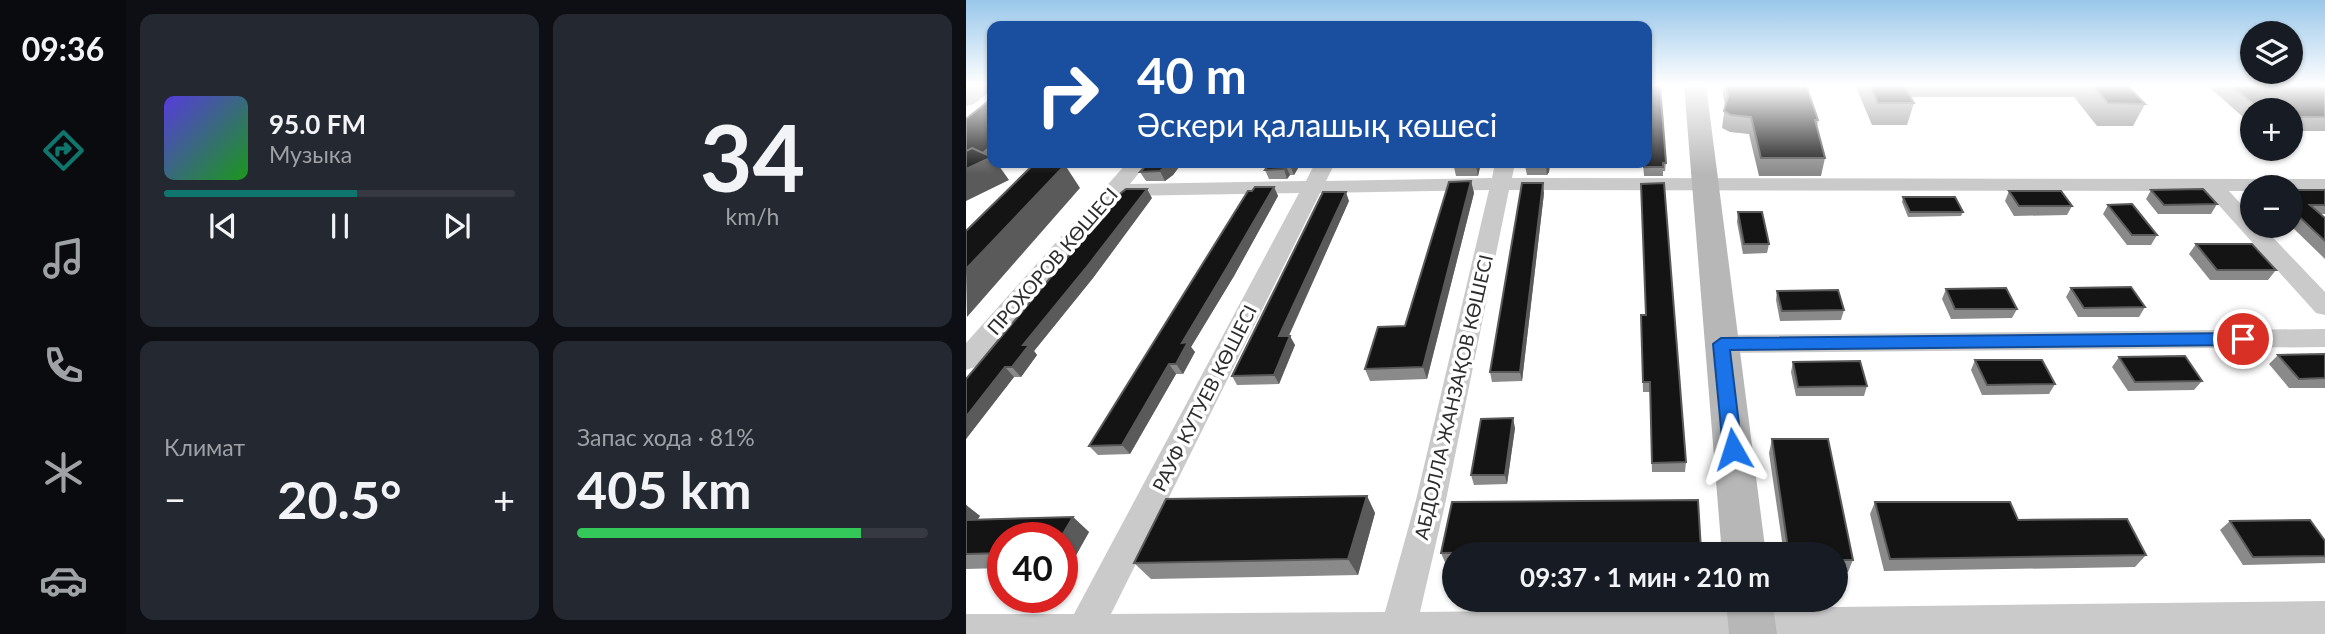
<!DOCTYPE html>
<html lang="ru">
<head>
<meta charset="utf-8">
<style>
	:root { --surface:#171b24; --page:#242831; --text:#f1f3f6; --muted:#9ea1a6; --line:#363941; --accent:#0f766e }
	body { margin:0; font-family:Lato,sans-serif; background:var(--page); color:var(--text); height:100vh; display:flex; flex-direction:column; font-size:26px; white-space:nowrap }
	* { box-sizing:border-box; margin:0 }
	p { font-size:23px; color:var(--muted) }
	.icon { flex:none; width:38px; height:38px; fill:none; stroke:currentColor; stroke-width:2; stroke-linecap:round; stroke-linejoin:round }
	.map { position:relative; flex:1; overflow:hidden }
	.side { display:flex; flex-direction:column; gap:14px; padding:14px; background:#0d0f14; width:840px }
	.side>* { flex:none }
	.top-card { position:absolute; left:21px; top:21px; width:665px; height:147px; border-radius:14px; box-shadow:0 2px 5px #0004; background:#1a4fa0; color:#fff; overflow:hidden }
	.fabs { position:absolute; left:1274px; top:21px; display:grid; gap:14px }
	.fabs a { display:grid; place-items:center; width:63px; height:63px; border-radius:50%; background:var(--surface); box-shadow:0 2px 5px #0004; font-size:35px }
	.speed { position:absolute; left:21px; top:522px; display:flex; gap:14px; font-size:35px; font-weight:700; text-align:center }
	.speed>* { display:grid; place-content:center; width:91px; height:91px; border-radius:50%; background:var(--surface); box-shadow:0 2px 5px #0004; line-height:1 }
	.speed .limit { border:10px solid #d22; background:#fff; color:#111 }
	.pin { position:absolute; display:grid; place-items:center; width:60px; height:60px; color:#fff; margin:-30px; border:4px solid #fff; border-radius:50%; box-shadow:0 2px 7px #0007 }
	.me { position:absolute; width:77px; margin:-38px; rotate:354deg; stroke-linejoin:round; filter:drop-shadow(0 0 5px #0008) }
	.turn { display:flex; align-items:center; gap:24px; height:147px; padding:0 35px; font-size:32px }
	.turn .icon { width:91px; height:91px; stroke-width:2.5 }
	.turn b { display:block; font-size:49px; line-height:60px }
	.big { font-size:52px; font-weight:700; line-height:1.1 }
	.side .tile { flex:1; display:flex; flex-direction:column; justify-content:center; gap:10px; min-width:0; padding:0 24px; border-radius:14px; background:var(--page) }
	.side .dial { align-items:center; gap:0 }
	.dial b { font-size:91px; line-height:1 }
	.song { display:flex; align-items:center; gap:21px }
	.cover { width:84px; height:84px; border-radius:10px; background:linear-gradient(135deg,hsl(250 70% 55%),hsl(120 70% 35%)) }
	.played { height:7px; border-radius:4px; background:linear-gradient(90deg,var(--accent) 55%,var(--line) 55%) }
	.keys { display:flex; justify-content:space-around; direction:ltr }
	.heat { display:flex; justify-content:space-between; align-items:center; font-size:38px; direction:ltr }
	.charge { height:10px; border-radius:5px; background:linear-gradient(90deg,#34c759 81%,var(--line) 0) }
	.side .tiles { flex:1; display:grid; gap:14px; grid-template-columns:repeat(2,1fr) }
	.trip { position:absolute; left:476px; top:542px; width:406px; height:70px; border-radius:35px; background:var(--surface); box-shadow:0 2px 5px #0004; font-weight:700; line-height:70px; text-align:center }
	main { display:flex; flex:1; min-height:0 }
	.tabs { display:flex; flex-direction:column; width:126px; justify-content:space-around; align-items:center; background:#090b0e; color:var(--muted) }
	.tabs .icon { width:49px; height:49px }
	.tabs .current { color:var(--accent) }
	.tabs b { font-size:32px; color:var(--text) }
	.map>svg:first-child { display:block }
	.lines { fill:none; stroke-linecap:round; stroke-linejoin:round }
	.street { fill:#cacaca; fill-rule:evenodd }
	.secondary { fill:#b7b7b7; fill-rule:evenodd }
	.wall { fill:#8a8a8a }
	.shaded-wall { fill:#5a5a5a }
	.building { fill:#141414; stroke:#5a5a5a; stroke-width:2 }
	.route { fill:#1a73e8; stroke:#114b97; stroke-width:2 }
	.labels { text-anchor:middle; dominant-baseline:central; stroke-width:7; stroke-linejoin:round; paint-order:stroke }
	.street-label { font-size:19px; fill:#2d2d2d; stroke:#fff }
</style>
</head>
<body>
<main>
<nav class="tabs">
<b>09:36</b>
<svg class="icon current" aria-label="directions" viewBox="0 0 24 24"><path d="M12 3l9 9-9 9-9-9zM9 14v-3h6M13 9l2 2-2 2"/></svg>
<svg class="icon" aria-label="music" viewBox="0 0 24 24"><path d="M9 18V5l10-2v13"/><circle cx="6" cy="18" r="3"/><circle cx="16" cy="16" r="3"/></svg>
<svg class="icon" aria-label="phone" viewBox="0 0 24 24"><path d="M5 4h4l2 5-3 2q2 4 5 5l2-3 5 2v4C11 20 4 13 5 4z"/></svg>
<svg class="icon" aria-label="climate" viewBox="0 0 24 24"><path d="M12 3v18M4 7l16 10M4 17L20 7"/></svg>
<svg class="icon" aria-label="car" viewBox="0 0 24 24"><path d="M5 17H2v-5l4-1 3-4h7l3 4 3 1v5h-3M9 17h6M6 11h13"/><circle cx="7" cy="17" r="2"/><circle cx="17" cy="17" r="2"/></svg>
</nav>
<section class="side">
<div class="tiles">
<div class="tile">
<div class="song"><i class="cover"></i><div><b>95.0 FM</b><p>Музыка</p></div></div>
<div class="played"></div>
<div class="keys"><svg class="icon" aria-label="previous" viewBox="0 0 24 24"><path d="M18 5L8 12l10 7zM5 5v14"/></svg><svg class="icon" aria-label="pause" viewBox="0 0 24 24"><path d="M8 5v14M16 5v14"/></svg><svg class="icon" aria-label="next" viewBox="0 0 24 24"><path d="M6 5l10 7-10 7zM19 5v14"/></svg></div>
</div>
<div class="tile dial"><b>34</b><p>km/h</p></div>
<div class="tile"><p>Климат</p>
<div class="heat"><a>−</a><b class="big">20.5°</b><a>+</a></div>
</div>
<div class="tile"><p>Запас хода · 81%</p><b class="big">405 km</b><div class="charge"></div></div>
</div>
</section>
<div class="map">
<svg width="1359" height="634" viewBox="0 0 1359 634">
	<rect width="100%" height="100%" fill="#fff"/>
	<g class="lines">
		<path class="street" d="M161,163h20l-17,21 176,-3 9,-18h20l-9,18 166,-3 3,-15h20l-3,15 813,1v12h-34v-4h-39v4h-23l23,25v10h10l63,66v23l-9,-2 -110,-122 -697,-1 -63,310 -26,112 905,-11v33h-1359v-20h108l225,-421 -180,3 -144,171 -9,3v-27zM523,190l-73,310 -31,112 -274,2 209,-421z
			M1359,329v18l-604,6 -9,-2 -4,-7 4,-7 9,-2z"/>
		<path class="secondary" d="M4,85h22v5l-18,14 -8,2v-18z
			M718,85h22l60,470h-44z
			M760,600h46l5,34h-48z"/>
	</g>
	<path class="wall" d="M757,85h83l12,35 -1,7 8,31 -4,18h-62l-10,-42 -19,-2 -8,-4 3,-22 -2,-12z
		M889,85h272l18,19 -12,22h-36l-23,-29h-163l3,6 -7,22h-35z
		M1241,85h118v46h-34v-21h-39v15z
		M182,163h34l-9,12 -8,6h-19l-6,-9z
		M304,163h31l-7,12h-4l-3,4h-18l-4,-9z
		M378,163h26l-2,5h-22z
		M515,163l-3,13h-22l-2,-9z
		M584,163l-1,9 -2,3h-20l-2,-9z
		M677,163h23l-1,8h-2v5h-19z
		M505,181l3,12 -47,186 -57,2 -5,-12 40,-43z
		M308,187l4,9 -44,80 -43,71 4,5 -12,22h-7l-46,80 -32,1 -9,-9 163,-255z
		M1185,190l66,14 -6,10h-53l-12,-15z
		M1325,190h34v24h-4l4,4v41l-34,-33z
		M1043,191l63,15 -5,9 -53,1 -9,-15z
		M578,193l-22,188 -30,1 -2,-10z
		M937,197l60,15 -2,4 -53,1 -6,-15z
		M186,198l-59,80 -59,73 3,4 -16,22h-7l-48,62v-60z
		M383,201l-60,135 6,9 -16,39 -42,1 -5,-9z
		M1142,205l49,30 -6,10h-24l-24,-31z
		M772,212l31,32 -2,9 -24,1 -6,-32z
		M1230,244l80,26 -8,10h-58l-21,-26z
		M1105,288l74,19 -6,10h-61l-12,-20z
		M980,289l71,20 -5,9 -61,1 -9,-20z
		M811,291l67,19 -3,10 -61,1 -4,-21z
		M675,315l45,147 -1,10h-33l-2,-80h-7z
		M1359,354v34h-36l-20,-24 9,-9z
		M1153,357l83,24 -8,9 -66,1 -16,-24z
		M1009,360l80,24 -6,10 -67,1 -11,-25z
		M827,362l74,24 -3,10h-68l-5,-24z
		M549,428l-8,56 -33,1 -3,-10z
		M806,439l81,121 -5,12h-12v-17h-52l-15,-102z
		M401,496l8,17 -17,62 -207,4 -17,-16z
		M909,502l143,18 128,35 -11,12 -251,4 -14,-57z
		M0,505l14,11 -3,4 96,-3 16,15 -19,34h-8v-29h-59v31l-37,1z
		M1264,521l95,20v22l-82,2 -23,-35z
		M735,550v5h-247v14h-6l-7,-16z"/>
	<path class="shaded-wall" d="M26,145v18h5l12,17 -43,21v-32z
		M204,163h12l-9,12 -8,6 -5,-10z
		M326,163h9l-7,12 -4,-10z
		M511,163h4l-3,13 -2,-10z
		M582,163h2l-1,9 -2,3 -1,-9z
		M99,165l15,23 -113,129 -1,-48z
		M320,166l4,9 -3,4 -3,-10z
		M505,181l3,12 -47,186 -4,-12z
		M577,183l1,10 -22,188 -2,-9z
		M308,187l4,9 -44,80 -43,71 4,5 -12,22 -7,-10 6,-21z
		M181,189l5,9 -59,80 -59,73 3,4 -16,22 -9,-10 11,-22z
		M380,192l3,9 -65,145 -5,-10z
		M324,336l5,9 -16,39 -5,-9z
		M203,364l7,10 -46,80 -8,-9z
		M39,367l9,10 -48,62v-22z
		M547,418l2,10 -8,56 -2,-9z
		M401,496l8,17 -17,62 -10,-16z
		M0,505l14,11 -14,19z
		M107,517l16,15 -19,34 -8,-7v-22h-1z"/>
	<path class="building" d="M681,85h13l6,78h-3v4h-19v-4h3z
		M760,85h80l12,35h-3l10,38h-64l-10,-41 -20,-2 -7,-4 4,-15z
		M904,85h34l10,18h-36z
		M1126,85h35l18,19 -37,-1z
		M1265,85h94v32h-34v-7h-31z
		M25,99h1v46l-9,8 -11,-5 -6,3v-32z
		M6,148l20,9 -26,12v-18z
		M182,163h22l-10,8 -20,1z
		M304,163h22l-2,2 -4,1 -2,3 -19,1z
		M489,163h22l-1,3 -22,1z
		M560,163h22l-2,3h-21z
		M99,165l-99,104v-38l66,-65z
		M505,181l-48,186 -58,2 13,-42 27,-1 44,-144z
		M556,183h21l-23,189h-30z
		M698,183l22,279 -34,1 -2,-81h-7l-2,-67h5l-5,-131z
		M289,187h19l-46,79 -46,77 6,-1 -12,22h-7l-47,81 -33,1 159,-255h4z
		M160,189h21l-61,79 -63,77h6l-17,22h-7l-39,50v-38l155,-186z
		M1237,189l14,15 -53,1 -13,-15z
		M1325,190h34v15h-15l15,13v23l-34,-32z
		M1043,191h52l11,15h-53z
		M357,192h23l-67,144h11l-16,39 -42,1z
		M937,197h52l8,15h-53z
		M1166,204l25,31h-25l-24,-30z
		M772,212h24l7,32h-25z
		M1230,244h56l24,26h-59z
		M1165,287l14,20 -61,1 -13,-20z
		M1040,288l11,21h-62l-9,-20z
		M872,290l6,20 -62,1 -5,-20z
		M1359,354v24l-26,1 -21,-24z
		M1219,356l17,25 -67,1 -16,-25z
		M1009,360h67l13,24 -68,1z
		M894,361l7,25 -69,1 -5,-25z
		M547,418l-8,57h-34l10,-56z
		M806,439h56l25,121h-17v-5h-47z
		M401,496l-19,63 -214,4 32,-64z
		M732,500l3,50 -260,3 11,-51z
		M909,502h135l8,18 109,-1 19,36 -256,4z
		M107,517l-12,20h-58v16l-37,1v-34z
		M1344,520l15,21v15l-72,1 -23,-36z"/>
	<linearGradient id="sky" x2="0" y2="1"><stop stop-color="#99c7ea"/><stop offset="0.49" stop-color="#fff"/><stop offset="1" stop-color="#fff" stop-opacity="0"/></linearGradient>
	<rect width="1359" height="174" fill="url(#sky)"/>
	<path class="route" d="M1277,333l8,6 -8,6 -513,5 12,99 -3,6 -6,2 -7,-2 -3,-6 -10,-105 8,-6z"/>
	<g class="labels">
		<g class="street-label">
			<text transform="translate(86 261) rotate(-49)">ПРОХОРОВ КӨШЕСІ</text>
			<text transform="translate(487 397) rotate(-77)">АБДОЛЛА ЖАНЗАҚОВ КӨШЕСІ</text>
			<text transform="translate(238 398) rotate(-63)">РАУФ КУТУЕВ КӨШЕСІ</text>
		</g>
	</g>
</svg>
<div class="fabs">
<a><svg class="icon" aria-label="layers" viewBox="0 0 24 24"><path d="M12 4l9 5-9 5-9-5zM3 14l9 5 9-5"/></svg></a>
<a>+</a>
<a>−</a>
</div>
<div class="speed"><div class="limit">40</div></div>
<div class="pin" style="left:1277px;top:339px;background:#d93025"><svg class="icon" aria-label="arrive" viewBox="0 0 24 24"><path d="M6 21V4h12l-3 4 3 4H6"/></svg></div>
<svg class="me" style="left:767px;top:449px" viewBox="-20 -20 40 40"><path d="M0-17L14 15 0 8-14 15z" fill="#1a73e8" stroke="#fff" stroke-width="4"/></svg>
<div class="trip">09:37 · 1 мин · 210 m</div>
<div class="top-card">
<div class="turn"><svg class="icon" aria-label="right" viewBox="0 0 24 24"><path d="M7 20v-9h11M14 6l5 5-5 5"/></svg><div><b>40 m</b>Әскери қалашық көшесі</div></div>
</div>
</div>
</main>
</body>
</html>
